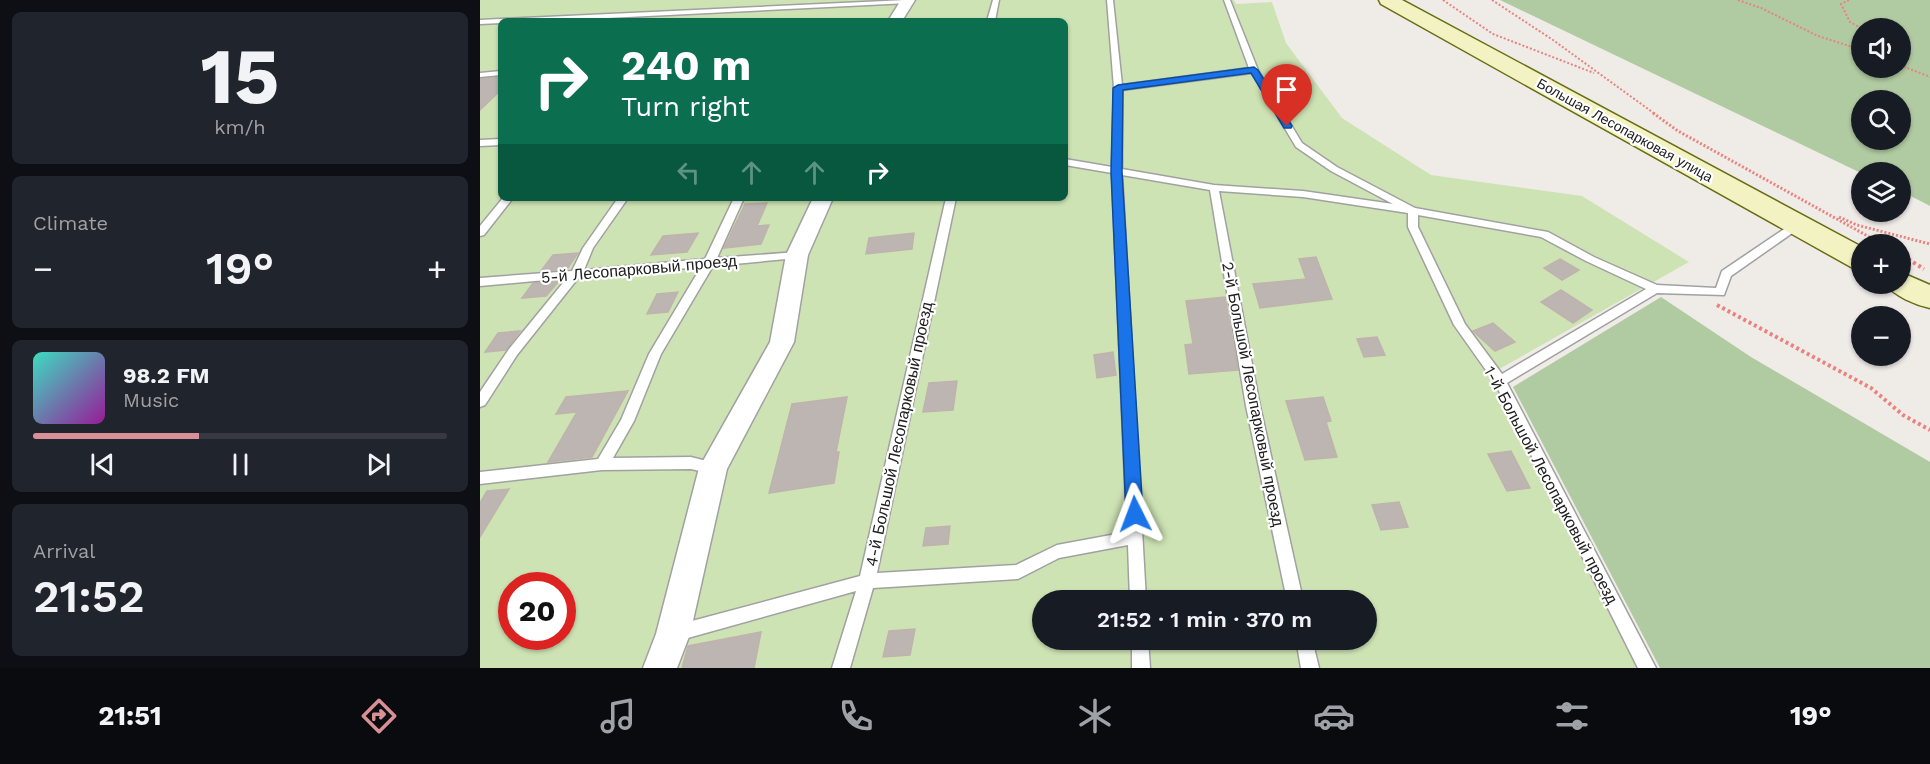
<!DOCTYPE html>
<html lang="en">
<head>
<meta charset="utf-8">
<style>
	:root { --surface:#171b24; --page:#20242c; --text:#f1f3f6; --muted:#9ea1a6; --line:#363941; --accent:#d89096 }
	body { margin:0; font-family:"Work Sans",sans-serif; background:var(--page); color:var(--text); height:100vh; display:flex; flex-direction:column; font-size:22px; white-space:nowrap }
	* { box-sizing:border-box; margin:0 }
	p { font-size:20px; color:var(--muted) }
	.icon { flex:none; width:33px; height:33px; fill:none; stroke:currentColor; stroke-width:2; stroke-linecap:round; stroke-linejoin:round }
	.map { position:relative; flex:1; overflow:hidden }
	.drawer { display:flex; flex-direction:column; gap:12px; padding:12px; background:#0d0f14; width:480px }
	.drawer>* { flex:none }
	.hud { position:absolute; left:18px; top:18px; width:570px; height:183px; border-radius:9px; box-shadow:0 2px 4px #0004; background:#0b6e4f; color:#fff; overflow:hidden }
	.fabs { position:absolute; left:1371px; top:18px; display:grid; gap:12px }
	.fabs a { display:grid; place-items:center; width:60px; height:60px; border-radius:50%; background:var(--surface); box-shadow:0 2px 4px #0004; font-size:30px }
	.speed { position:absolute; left:18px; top:572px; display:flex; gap:12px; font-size:30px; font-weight:700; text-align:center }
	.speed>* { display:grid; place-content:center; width:78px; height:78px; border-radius:50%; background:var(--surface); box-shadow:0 2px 4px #0004; line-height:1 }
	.speed .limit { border:9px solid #d22; background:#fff; color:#111 }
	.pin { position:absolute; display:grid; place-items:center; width:51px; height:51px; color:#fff; margin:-62px -26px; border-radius:50% 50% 50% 0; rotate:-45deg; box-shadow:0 0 6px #0007 }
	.pin .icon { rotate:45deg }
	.me { position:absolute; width:66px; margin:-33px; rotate:357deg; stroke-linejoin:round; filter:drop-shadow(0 0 4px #0008) }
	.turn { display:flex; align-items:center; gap:21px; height:126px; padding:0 24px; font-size:27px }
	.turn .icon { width:78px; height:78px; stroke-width:2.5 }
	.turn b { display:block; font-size:42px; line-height:51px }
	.lanes { display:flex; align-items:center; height:57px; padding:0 24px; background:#0003; justify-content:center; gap:30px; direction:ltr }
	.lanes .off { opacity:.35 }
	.big { font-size:45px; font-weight:600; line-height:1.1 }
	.drawer .tile { flex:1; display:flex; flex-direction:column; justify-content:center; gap:9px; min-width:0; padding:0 21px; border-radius:9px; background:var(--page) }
	.drawer .dial { align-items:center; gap:0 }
	.dial b { font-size:78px; line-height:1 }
	.song { display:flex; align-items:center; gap:18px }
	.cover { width:72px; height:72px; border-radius:9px; background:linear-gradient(135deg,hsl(170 70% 55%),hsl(300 70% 35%)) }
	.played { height:6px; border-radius:3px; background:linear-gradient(90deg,var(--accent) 40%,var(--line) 40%) }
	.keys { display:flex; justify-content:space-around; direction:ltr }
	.heat { display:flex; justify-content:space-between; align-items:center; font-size:33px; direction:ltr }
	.trip { position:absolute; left:552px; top:590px; width:345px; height:60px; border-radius:30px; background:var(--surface); box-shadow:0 2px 4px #0004; font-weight:600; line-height:60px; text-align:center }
	.menu { display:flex; height:96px; justify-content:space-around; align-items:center; background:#090b0e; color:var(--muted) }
	.menu .icon { width:42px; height:42px }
	.menu .on { color:var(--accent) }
	.menu b { font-size:27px; color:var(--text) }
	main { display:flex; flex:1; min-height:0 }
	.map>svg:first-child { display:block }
	.grass { fill:#cee3b4; fill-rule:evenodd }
	.forest { fill:#b0caa1; fill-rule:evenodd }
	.building { fill:#bcb5b1; stroke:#bfb3ac; stroke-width:1.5 }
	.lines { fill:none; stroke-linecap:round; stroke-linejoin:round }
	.service-casing { stroke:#a1a1a1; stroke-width:3 }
	.minor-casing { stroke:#a1a1a1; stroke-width:3 }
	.secondary-casing { stroke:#686c12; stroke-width:3 }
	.path-far2 { stroke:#ea827e; stroke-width:2; stroke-dasharray:2 2; stroke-linecap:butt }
	.path-far1 { stroke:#ea827e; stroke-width:3; stroke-dasharray:2 2; stroke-linecap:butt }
	.path { stroke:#ea827e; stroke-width:4; stroke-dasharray:3 3; stroke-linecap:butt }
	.service { fill:#fff; fill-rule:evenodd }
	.minor { fill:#fff; fill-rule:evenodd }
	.secondary { fill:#f3f2c2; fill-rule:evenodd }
	.route { fill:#1a73e8; stroke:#114b97; stroke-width:1.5 }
	.labels { text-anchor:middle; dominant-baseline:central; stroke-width:4.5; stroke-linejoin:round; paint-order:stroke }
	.far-street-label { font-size:14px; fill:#202020; stroke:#fff }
	.street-label { font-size:16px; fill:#202020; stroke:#fff }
</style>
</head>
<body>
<main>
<section class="drawer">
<div class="tile dial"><b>15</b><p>km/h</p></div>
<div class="tile"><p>Climate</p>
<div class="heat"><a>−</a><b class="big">19°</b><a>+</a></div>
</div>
<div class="tile">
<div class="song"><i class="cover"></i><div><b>98.2 FM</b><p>Music</p></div></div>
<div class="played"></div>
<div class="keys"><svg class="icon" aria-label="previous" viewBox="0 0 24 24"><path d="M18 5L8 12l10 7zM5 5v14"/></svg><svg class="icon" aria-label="pause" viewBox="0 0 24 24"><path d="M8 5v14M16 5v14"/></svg><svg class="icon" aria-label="next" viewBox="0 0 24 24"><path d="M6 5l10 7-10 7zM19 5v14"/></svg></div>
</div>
<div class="tile"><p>Arrival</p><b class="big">21:52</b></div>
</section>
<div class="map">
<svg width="1450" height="668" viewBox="0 0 1450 668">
	<rect width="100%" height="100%" fill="#efece8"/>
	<path class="grass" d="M0,0h754l2,4 36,-2 14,41 56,75 89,57 151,21 107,66 -195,110 147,296h-1161zM21,21h564v177h-564zM32,585h50v51h-50zM562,600h324v39h-324z"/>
	<path class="forest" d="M1020,0h430v206l-29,-15 -1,-19 -39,1zM1382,28h38v40h-38zM1382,100h38v40h-38z
		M1181,297l90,60 179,105v206h-270l-147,-281z"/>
	<path class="building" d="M21,77v13l-21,20v-31z
		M287,203l-10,23 12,-1 -8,19 -37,4 21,-44z
		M218,233l-11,19 -36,3 12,-19z
		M434,233l-2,16 -46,5 3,-16z
		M98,253l-11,16 -26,2 12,-16z
		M836,257l16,42 -72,9 -7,-24 53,-5 -7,-20z
		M1080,259l19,11 -17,10 -18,-12z
		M79,281l-13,15 -24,2 11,-15z
		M1081,290l31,20 -19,13 -32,-21z
		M198,292l-10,20 -21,2 10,-20z
		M745,297l13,73 -49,4 -4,-29 8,-1 -7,-43z
		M1013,323l22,19 -20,9 -22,-20z
		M40,331l-14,19 -21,2 13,-19z
		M897,337l8,18 -21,2 -7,-18z
		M633,352l3,23 -19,3 -3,-23z
		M477,381l-4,29 -30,2 6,-29z
		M148,391l-36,66 -44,5 29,-50 -21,2 10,-17z
		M367,397l-11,55h3l-5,31 -65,10 23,-89z
		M843,397l8,24 -5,1 11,35 -32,3 -19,-59z
		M1031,451l19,37 -23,3 -19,-37z
		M29,489l-29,48v-34l7,-12z
		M919,502l9,25 -27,3 -9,-25z
		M470,526l-2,18 -25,2 3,-18z
		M435,629l-5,26 -27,2 6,-26z
		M281,632l-7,36h-72l6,-22z"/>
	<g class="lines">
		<g class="service-casing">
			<path id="service" d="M426,0l3,1v2l-362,18h-46v2l-21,1v-4z
				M513,0h6l-4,21h-8z
				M627,0h6l9,85 127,-17 -25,-68h6l28,70 44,73 35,24 78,41 133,24 46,25 63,28 59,3 6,-17 71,-48h8l1,2 -1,2 -70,49 -7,19 -67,-2 -150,90 149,285h-18l-143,-285 -41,-58 -46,-98v-14l-105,-16 -84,-6 41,215 43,194h-16l-41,-194 -36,-216 -88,-15 24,425h-16l-2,-55 -69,13 -41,21 -145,9 -23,80h-18l24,-77 -179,50 -6,-2 -2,-6 2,-6 6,-2 183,-49 86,-378h10l-79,375 139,-8 41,-20 70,-13 -15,-359 -47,-8v-6l47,8 2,-79zM772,73l44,74 35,24 62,33 -90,-13 -89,-6 -92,-16v-79zM938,215l123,22 45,24 60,28 -144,85 -37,-50 -47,-97z
				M21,71v4l-21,2v-4z
				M21,139v6l-21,1v-6z
				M23,198h10l-29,37 -4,1v-10z
				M138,198h10l-35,50 -9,22 121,-11 29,-61h10l-27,60 80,-6 5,3 -5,3 -84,8 -52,88 -27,67 -21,37 78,-1 27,7 2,4 -2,4 -5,2 -22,-5 -89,1 -122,14v-12l118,-13 23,-39 28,-66 52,-87 -122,10 -62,78 -32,50 -5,2v-15l29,-43 58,-71 -87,8v-8l92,-7 11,-23z
				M652,639h16l2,29h-18z
				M816,639h16l7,29h-18z"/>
		</g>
		<g class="minor-casing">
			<path id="minor" d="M421,0h14l-13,21h-14z
				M333,198h20l-25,57 -14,87 -67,127 -37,165 -13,34h-34l13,-34 43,-166 71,-126 16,-87z"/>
		</g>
		<g class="secondary-casing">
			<path id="secondary" d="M899,0h23l460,247v22l-11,-2 -470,-263z
				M1420,272l30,13v23c-14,-3 -36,-12 -44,-24h14z"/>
		</g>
		<path class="path-far2" d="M963,0l50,34 101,39
			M1012,0l61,40 102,74
			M1258,0l23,8 57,28 44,14
			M1369,0l-8,4 9,18 12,7
			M1420,65l30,12"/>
		<path class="path-far1" d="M1173,113l25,18 204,113
			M1359,217l18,8 73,19
			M1420,255l5,3"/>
		<path class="path" d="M1423,256l21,13
			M1237,305l154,83 32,27 27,15"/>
		<use href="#service" class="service"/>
		<use href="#minor" class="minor"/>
		<use href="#secondary" class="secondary"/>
	</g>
	<path class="route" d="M774,67l4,3 34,56 -1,2h-7l-33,-55 -128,17 -1,82 21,342 -2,5 -6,2 -6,-2 -3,-5 -15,-342 2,-84 5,-3z"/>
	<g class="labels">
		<g class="far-street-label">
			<text transform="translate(1145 130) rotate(29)">Большая Лесопарковая улица</text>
		</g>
		<g class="street-label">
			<text transform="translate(159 269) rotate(-5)">5-й Лесопарковый проезд</text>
			<text transform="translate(773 394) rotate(79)">2-й Большой Лесопарковый проезд</text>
			<text transform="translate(419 434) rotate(-78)">4-й Большой Лесопарковый проезд</text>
			<text transform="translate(1071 485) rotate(62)">1-й Большой Лесопарковый проезд</text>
		</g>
	</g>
</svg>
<div class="fabs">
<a><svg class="icon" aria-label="sound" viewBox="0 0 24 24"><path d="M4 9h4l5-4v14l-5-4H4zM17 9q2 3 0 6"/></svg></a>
<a><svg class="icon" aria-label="search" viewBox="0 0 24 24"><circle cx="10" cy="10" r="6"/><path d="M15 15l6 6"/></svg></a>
<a><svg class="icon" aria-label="layers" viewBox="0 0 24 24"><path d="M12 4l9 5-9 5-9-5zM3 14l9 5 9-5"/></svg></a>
<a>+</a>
<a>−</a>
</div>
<div class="speed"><div class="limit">20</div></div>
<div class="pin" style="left:807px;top:126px;background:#d93025"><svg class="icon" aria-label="arrive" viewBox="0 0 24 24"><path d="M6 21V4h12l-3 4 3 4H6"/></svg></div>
<svg class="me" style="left:655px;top:514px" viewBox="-20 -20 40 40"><path d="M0-17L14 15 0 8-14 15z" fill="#1a73e8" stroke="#fff" stroke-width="4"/></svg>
<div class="trip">21:52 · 1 min · 370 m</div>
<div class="hud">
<div class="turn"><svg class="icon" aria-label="right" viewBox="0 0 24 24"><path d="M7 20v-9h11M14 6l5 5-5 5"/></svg><div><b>240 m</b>Turn right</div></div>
<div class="lanes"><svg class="icon off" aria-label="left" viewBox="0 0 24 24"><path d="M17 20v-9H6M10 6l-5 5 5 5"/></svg><svg class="icon off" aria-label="ahead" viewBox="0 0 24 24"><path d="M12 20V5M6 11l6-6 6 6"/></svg><svg class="icon off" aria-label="ahead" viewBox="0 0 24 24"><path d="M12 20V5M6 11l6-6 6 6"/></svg><svg class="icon" aria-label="right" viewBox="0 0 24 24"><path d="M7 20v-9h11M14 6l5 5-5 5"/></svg></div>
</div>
</div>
</main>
<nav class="menu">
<b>21:51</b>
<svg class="icon on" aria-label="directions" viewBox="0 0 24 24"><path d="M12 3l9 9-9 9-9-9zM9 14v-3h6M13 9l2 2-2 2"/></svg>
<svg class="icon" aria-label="music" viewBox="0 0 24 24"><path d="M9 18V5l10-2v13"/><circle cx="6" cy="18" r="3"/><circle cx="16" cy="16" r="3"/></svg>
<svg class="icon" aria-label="phone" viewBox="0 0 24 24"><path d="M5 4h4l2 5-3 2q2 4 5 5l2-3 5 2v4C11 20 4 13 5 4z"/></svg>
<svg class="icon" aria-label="climate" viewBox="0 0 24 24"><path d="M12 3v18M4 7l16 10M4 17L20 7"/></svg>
<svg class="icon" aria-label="car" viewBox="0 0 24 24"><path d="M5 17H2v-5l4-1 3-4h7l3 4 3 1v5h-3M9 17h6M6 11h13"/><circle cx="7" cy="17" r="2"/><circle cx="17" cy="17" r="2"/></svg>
<svg class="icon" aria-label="filters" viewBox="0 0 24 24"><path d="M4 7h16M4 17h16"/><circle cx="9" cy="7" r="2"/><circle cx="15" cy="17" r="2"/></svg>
<b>19°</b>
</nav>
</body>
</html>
